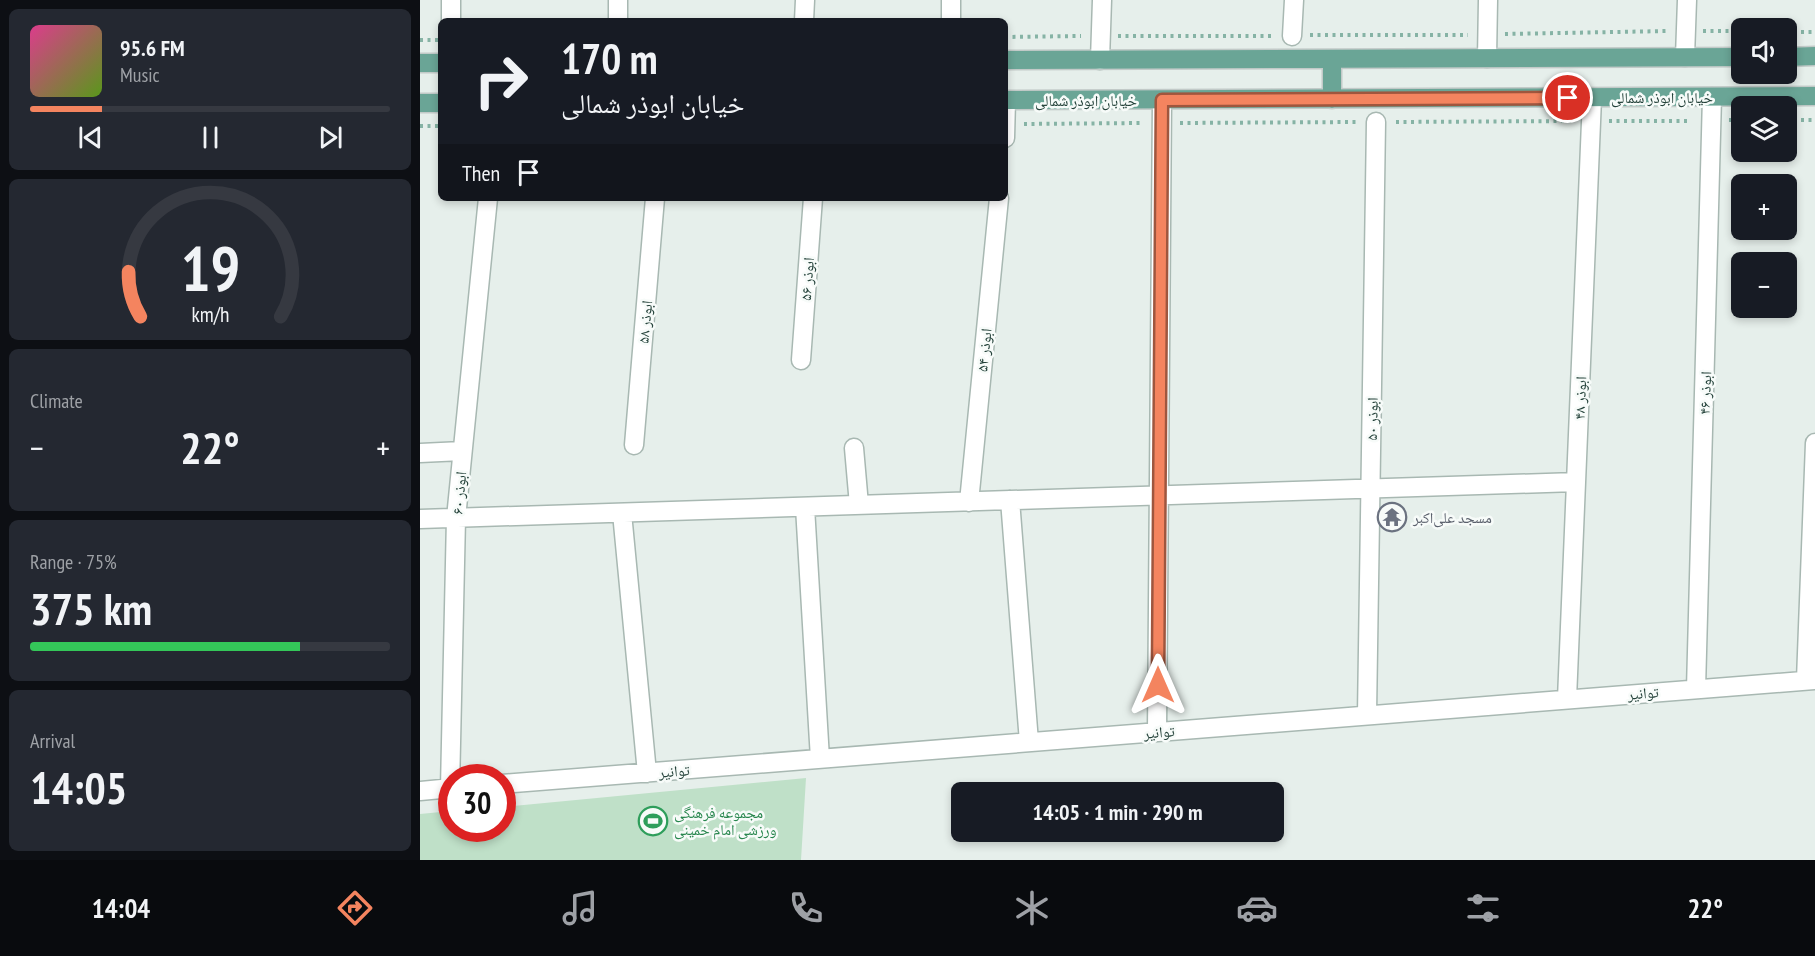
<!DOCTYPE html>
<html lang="en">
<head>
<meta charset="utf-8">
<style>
	:root { --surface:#171b24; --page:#242831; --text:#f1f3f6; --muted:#9ea1a6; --line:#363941; --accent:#f4845f }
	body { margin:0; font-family:"PT Sans Narrow","Noto Naskh Arabic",sans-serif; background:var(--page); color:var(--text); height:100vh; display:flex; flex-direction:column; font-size:22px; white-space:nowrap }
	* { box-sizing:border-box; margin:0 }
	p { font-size:20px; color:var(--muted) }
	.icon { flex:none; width:33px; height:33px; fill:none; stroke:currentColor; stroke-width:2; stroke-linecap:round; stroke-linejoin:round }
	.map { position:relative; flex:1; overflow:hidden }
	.side { display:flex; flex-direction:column; gap:9px; padding:9px; background:#0d0f14; width:420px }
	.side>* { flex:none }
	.guide { position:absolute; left:18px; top:18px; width:570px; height:183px; border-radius:9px; box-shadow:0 3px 9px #0003; background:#171b24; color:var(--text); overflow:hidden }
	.tools { position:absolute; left:1311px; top:18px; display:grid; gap:12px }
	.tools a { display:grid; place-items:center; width:66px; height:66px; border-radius:9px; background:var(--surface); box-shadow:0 3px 9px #0003; font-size:30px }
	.speed { position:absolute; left:18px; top:764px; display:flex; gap:12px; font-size:30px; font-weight:700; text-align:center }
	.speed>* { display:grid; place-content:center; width:78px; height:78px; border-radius:50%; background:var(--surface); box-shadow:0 3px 9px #0003; line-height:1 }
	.speed .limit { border:9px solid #d22; background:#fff; color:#111 }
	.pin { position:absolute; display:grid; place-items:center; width:51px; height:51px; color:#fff; margin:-26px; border:3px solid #fff; border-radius:50%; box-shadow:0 2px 6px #0007 }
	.me { position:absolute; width:66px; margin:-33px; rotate:0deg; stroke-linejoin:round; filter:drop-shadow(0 0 4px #0008) }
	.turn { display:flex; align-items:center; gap:21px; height:126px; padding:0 24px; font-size:27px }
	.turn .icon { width:78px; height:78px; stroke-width:2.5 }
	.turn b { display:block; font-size:42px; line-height:51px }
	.then { display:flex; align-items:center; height:57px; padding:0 24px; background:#0003; gap:12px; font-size:22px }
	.big { font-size:45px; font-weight:600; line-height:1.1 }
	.side .card { flex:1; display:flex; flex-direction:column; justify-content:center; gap:9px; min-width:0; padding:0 21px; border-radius:9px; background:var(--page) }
	.side .dial { align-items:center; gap:0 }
	.dial svg { height:156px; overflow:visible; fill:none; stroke:var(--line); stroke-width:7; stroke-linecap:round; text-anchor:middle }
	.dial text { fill:var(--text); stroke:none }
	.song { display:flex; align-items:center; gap:18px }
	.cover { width:72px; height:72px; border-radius:9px; background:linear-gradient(135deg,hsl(330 70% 55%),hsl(90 70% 35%)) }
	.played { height:6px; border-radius:3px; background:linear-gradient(90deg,var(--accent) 20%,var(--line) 20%) }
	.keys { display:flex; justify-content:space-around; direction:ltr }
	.heat { display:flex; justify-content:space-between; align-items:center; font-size:33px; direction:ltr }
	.charge { height:9px; border-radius:4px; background:linear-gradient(90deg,#34c759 75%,var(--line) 0) }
	.trip { position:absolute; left:531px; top:782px; width:333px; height:60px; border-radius:9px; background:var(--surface); box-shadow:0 3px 9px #0003; font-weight:600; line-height:60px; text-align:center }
	.menu { display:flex; height:96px; justify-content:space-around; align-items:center; background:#090b0e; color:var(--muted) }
	.menu .icon { width:42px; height:42px }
	.menu .active { color:var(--accent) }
	.menu b { font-size:27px; color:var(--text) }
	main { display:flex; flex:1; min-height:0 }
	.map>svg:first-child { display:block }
	.green { fill:#bfe0c8 }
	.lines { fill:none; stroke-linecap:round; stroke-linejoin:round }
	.minor-casing { stroke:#a8b8b2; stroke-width:21 }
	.major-casing { stroke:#c2cac8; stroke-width:21 }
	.path { stroke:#86b3a5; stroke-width:4; stroke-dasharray:3 4.5; stroke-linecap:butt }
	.minor { stroke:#fff; stroke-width:18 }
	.major { stroke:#6aa596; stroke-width:18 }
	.route-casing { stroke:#9f563e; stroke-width:15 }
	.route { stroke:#f4845f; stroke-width:10 }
	.labels { text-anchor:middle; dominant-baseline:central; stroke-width:5; stroke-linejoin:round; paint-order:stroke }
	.street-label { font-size:15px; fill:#24423a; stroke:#f7fbf9 }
	.worship-label { font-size:15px; fill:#5b616d; stroke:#f7fbf9; text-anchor:start }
	.leisure-label { font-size:15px; fill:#27864d; stroke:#f7fbf9; text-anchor:start }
</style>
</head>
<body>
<main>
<section class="side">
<div class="card">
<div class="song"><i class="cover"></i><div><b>95.6 FM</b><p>Music</p></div></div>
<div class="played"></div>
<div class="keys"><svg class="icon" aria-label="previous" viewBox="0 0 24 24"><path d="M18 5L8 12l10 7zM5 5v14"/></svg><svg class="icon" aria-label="pause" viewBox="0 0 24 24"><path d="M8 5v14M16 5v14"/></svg><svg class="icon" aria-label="next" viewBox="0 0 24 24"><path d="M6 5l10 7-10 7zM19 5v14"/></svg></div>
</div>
<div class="card dial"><svg viewBox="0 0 100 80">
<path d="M14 69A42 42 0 1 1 86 69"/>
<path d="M14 69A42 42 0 0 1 8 46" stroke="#f4845f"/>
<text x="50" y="56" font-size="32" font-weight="700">19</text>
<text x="50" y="72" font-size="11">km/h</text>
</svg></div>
<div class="card"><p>Climate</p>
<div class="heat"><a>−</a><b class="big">22°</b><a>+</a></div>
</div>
<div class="card"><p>Range · 75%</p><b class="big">375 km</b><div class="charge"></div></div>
<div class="card"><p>Arrival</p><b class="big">14:05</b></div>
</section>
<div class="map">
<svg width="1395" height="860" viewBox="0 0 1395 860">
	<rect width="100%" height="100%" fill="#e6efeb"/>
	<path class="green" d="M386,778l-5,82h-381v-46l31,-3 1,17h50l1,-21z"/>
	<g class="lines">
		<g class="minor-casing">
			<path id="minor" d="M31,21v-21
				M198,21v-21
				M384,21l1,-21
				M531,21v-21
				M872,36l2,-36
				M1265,57l2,-57
				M1067,58l1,-58
				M680,60l2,-60
				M585,138l1,-38
				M381,360l12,-162
				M214,445l21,-247
				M434,448l5,57
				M0,453l42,-2
				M590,500l19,242
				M549,502l30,-304
				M385,507l15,252
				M202,513l25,260
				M0,519l1156,-37
				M1386,680l9,-237
				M1276,689l16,-592
				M1147,699l25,-601
				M947,715l9,-593
				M737,732l5,-632
				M82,784l1313,-104
				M30,788l6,-270 32,-320
				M0,791l32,-3"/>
		</g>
		<g class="major-casing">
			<path id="major" d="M1366,57l29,-1
				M585,60l737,-3
				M0,63h21
				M912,99v-40
				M585,100l810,-4
				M0,103h21"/>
		</g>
		<path class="path" d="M1283,31h39
			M1366,32h29
			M1085,34l164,-3
			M890,35h158
			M698,36h155
			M585,37l76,-1
			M0,40h21
			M1309,120h13
			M1366,120h29
			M1189,121h82
			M976,122l175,-1
			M760,123l178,-1
			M604,124l118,-1
			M0,126h21"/>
		<use href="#minor" class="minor"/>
		<use href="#major" class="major"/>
	</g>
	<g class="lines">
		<g class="route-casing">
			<path id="route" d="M738,685l4,-585 406,-2"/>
		</g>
		<use href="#route" class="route"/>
	</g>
	<defs>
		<g id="temple-ring" transform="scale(1.5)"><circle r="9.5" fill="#f7fbf9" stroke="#6b7280" stroke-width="1.5"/><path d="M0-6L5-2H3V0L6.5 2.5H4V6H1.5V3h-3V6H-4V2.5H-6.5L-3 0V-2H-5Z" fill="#6b7280"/></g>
		<g id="stadium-ring" transform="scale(1.5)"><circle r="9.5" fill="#f7fbf9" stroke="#2e9e5b" stroke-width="1.5"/><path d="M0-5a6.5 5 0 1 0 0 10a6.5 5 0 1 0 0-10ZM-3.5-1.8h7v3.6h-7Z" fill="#2e9e5b"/></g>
	</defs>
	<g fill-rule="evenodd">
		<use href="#temple-ring" x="972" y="517"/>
		<use href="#stadium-ring" x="233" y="821"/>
	</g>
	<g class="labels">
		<g class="street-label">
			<text x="1242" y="97">خیابان ابوذر شمالی</text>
			<text x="666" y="100">خیابان ابوذر شمالی</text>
			<text transform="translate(387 279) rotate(-86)">ابوذر ۵۶</text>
			<text transform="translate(225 322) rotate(-85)">ابوذر ۵۸</text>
			<text transform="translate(564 350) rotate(-84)">ابوذر ۵۴</text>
			<text transform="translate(1285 393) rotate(-88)">ابوذر ۴۶</text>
			<text transform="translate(1160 398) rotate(-88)">ابوذر ۴۸</text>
			<text transform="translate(952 419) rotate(-89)">ابوذر ۵۰</text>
			<text transform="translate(39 493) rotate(-85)">ابوذر ۶۰</text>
			<text transform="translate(1223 693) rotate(-5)">توانیر</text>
			<text transform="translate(739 732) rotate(-5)">توانیر</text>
			<text transform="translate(254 771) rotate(-5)">توانیر</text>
		</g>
		<g class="worship-label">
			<text x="993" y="517">مسجد علی‌اکبر</text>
		</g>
		<g class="leisure-label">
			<text x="254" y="812">مجموعه فرهنگی<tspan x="254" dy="17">ورزشی امام خمینی</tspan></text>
		</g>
	</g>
</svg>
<div class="tools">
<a><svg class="icon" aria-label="sound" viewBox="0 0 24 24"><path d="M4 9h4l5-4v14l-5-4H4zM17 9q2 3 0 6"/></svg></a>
<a><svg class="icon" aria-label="layers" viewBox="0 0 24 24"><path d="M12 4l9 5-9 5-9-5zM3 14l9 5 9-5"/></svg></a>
<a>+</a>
<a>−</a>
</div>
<div class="speed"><div class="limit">30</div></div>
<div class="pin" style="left:1148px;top:98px;background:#d93025"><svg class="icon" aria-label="arrive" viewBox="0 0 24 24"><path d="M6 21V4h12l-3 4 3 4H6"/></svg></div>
<svg class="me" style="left:738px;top:685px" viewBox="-20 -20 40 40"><path d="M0-17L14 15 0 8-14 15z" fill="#f4845f" stroke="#fff" stroke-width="4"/></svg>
<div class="trip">14:05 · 1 min · 290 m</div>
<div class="guide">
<div class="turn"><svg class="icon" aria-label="right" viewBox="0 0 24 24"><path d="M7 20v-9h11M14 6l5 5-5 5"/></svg><div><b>170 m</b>خیابان ابوذر شمالی</div></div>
<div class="then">Then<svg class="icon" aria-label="arrive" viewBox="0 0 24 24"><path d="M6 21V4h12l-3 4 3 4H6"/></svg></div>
</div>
</div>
</main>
<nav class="menu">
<b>14:04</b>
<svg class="icon active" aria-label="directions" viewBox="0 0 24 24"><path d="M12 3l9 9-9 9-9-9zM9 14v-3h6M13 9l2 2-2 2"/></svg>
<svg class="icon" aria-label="music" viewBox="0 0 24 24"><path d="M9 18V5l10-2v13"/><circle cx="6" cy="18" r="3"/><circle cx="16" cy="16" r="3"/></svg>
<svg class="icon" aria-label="phone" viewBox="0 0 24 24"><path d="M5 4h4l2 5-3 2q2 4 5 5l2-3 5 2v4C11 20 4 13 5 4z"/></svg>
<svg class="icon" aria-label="climate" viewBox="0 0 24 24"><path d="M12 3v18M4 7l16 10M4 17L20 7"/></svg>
<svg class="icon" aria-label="car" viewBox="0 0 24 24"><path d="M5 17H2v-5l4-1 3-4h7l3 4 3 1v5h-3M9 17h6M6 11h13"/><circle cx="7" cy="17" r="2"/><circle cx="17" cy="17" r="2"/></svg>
<svg class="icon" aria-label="filters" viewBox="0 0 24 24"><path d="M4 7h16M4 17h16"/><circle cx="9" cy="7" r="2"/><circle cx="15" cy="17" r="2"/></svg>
<b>22°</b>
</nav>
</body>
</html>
